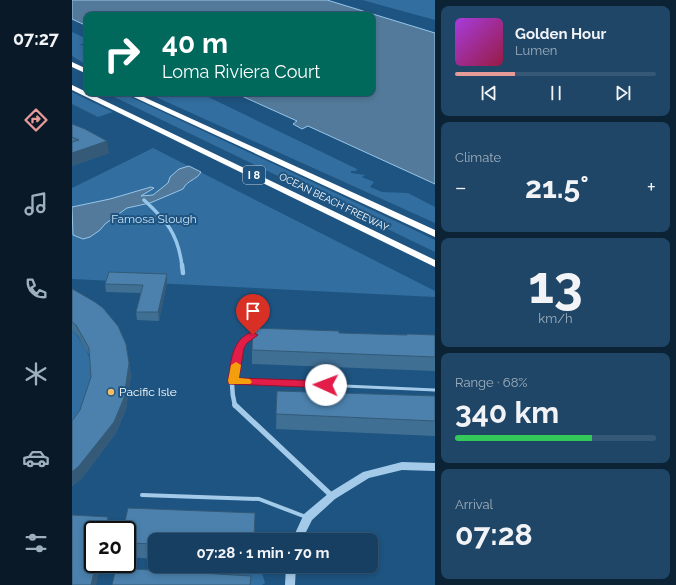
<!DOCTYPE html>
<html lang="en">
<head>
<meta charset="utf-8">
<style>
	:root { --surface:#163f61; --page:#1f4667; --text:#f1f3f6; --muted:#9eafbd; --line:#355876; --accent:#e69b98 }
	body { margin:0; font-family:Raleway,sans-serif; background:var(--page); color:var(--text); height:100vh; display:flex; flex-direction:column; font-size:15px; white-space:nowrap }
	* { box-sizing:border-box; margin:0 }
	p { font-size:13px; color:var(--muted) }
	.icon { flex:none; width:22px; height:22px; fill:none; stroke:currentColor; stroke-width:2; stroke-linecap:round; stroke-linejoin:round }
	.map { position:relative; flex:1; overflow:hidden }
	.panel { display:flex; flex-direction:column; gap:6px; padding:6px; background:#0c2335; width:241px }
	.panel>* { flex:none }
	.top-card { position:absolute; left:12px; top:12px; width:291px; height:84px; border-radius:8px; box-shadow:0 2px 6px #0003,0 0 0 1px var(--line); background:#00695c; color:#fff; overflow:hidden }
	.speed { position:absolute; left:12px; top:521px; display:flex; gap:8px; font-size:20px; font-weight:700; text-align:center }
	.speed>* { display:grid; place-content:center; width:52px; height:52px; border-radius:50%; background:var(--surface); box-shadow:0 2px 6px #0003,0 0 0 1px var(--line); line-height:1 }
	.speed .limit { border:2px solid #111; border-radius:6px; background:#fff; color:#111 }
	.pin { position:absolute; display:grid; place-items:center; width:34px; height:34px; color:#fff; margin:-41px -17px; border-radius:50% 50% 50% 0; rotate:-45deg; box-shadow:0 0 4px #0007 }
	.pin .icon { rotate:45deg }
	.me { position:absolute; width:44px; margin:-22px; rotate:272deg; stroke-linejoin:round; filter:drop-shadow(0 0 3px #0008) }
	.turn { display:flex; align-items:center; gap:14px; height:84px; padding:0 12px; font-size:18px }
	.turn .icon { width:52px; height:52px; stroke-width:2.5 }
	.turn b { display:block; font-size:28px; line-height:34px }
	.big { font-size:30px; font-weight:700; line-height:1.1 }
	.panel .widget { flex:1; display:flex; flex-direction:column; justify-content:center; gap:6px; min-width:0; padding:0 14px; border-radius:8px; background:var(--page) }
	.panel .dial { align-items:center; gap:0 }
	.dial b { font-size:52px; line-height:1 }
	.song { display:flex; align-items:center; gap:12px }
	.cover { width:48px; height:48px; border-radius:6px; background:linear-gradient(135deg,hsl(280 70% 55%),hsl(340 70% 35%)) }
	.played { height:4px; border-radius:2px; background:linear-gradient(90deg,var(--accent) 30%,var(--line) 30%) }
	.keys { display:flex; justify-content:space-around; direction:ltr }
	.heat { display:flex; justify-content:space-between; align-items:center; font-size:22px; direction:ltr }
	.charge { height:6px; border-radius:3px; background:linear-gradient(90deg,#34c759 68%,var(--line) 0) }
	.trip { position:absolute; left:76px; top:533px; width:230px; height:40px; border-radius:8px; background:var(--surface); box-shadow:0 2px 6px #0003,0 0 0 1px var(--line); font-weight:700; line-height:40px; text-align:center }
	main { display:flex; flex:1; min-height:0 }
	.tab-bar { display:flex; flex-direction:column; width:72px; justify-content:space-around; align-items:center; background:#091927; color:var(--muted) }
	.tab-bar .icon { width:28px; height:28px }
	.tab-bar .active { color:var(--accent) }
	.tab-bar b { font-size:18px; color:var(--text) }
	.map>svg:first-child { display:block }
	.green { fill:#326e9f }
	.water { fill:#537a9a; stroke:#97c6ea }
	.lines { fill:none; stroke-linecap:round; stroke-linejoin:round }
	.stream-far1 { stroke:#97c6ea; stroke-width:3.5 }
	.stream { stroke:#97c6ea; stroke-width:4.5 }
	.service-far1 { stroke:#a4cae9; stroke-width:3 }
	.service { stroke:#a4cae9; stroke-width:4 }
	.minor-far1 { stroke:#a4cae9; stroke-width:4.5 }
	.minor { stroke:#a4cae9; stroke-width:5.5 }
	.tertiary { fill:#a4cae9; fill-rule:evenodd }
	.motorway { fill:#fff; fill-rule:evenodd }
	.wall { fill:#406f94 }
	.shaded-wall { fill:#345a78 }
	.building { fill:#4b81ac; stroke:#345a78 }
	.route { fill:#e11d48; stroke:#92132f }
	.slow { fill:#f59e0b }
	.poi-dot { fill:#f7bd63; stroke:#1e5481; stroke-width:1.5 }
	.labels { text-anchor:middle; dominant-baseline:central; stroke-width:4; stroke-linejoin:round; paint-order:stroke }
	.far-street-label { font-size:10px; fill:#fff; stroke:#1e5481 }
	.shield { fill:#1e5481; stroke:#bcccd9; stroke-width:1 }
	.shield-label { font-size:11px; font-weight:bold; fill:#fff }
	.park-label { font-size:12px; fill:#c8e2f7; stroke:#1e5481 }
	.poi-label { font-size:12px; fill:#fff; stroke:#1e5481; text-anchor:start }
</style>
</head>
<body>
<main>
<nav class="tab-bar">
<b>07:27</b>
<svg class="icon active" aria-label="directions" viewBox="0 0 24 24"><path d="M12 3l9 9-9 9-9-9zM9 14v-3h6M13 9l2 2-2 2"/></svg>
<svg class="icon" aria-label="music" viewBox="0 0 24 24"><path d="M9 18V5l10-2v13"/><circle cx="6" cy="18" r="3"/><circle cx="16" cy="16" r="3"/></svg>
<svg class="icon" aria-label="phone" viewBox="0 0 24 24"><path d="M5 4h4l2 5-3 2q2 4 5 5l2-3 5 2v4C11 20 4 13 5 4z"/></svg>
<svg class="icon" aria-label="climate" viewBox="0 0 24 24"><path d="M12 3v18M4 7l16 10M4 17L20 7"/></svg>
<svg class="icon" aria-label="car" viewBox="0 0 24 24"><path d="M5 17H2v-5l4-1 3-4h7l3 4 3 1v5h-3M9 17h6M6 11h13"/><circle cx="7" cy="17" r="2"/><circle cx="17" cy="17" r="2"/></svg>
<svg class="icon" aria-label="filters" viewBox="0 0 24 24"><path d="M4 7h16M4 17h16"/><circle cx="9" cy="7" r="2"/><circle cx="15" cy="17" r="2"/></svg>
</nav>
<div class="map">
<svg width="363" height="585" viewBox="0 0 363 585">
	<rect width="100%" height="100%" fill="#1e5481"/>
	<path class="green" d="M290,0h73v20z
		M0,32l15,7v5h-8l5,2 -1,2 2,1 -3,2 5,3v11l-15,-9z
		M0,92l41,20 -15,5 -26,-13z
		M34,93h16l286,134 27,13v12z
		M75,93h53l157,76 -1,2h-5v2l14,2 -3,2 12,5 -4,5 12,5 26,1 27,14v16z
		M81,148l282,143v6l-363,-18v-91z
		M0,331c14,11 26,42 21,59 -5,16 -14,31 -21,46z
		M78,568h17l12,5 17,-5 19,2 9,9 11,-9 22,1 5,2 3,10 -3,2h-35l-82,-12z"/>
	<path class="water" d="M0,0h255l108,33v151l-127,-58 -6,3 -9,-5 4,-3 -62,-28h137v-78h-285v11l-15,-7z
		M117,166l12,6c-4,8 -14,8 -18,17l-33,14 -23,5 -22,16 -5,6 -10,7 -7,2 -10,-4 -1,-28 38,-8 41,-12 3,1 -13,8 12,-1 15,-12 2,-6 9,-8z"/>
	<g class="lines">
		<path class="stream-far1" d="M72,200c23,21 34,34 38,66"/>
		<path class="stream" d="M110,265l1,8"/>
		<path class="service-far1" d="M161,381l202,9"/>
		<path class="service" d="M70,495l117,4 47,18"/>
		<path class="minor-far1" d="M163,406c-6,-22 -4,-64 22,-72"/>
		<path class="minor" d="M163,405l97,91"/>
		<path class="tertiary" d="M330,462l33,1v8l-33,-1 -33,8 -34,21 -23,21 -10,20h-10l12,-26 25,-21 34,-21z
			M214,566h10l-1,19h-10z"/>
		<path class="motorway" d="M0,62l15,7v5l-15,-7z
			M0,85l363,175v7l-363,-177z
			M53,93h10l300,137v7z"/>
	</g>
	<path class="wall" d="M0,121v3l37,29 -37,13z
		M95,282l-8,39 -22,-1 -1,-8 5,-19 -35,-1 -1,-8z
		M0,289l57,74 2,12 -5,34 -10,24 -34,45 -10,8v-65l8,-11 11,-33 -1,-20 -12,-21 -6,-5z
		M267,333l68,2v-1l28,1v36l-183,-7v-14z
		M205,391l158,5v40l-159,-7z
		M183,528v12h-100v19l-28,-2v-27z"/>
	<path class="shaded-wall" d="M35,141l2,12 -37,13v-13z
		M95,274v8l-8,39 -1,-9z
		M57,363l2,12 -5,34 -10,24 -34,45 -10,8v-14z
		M183,513v27h-1z
		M36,517l2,9 -1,4h-4z
		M24,564h5l-5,21h-5z"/>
	<path class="building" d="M0,124l13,5 22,12 -35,12v-11l7,-2 -7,-3z
		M37,272l58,2 -9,38h-22l7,-27 -38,-1z
		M0,289l4,2 19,11 8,6 15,18 8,18 3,19 -5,35 -10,24 -35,44 -7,6v-51l8,-11 11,-33 -2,-29 -13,-23 -4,-3z
		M181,328l86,3v2l68,2v-1l28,1v22l-183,-7z
		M205,391l158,5v25l-159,-7z
		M56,508l127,5 -1,27h-99v4l-28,-1v-13h-4z
		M0,515l36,2 -3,13h-12v34h3l-5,21h-19z
		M44,568l135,8 -1,9h-138z"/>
	<path class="route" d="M181,332l5,3 -11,8 -3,5 -5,30 87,3 6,4 -2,3 -101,-4 -1,-3c3,-18 3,-43 25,-49z"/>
	<path class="slow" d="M164,362l5,3 -2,13 11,1 2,3 -2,2h-21l-1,-3 3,-16z"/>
	<circle class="poi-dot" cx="39" cy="392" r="4"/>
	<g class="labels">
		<g class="far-street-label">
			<text transform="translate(262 202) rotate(26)">OCEAN BEACH FREEWAY</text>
		</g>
		<rect class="shield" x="171" y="166" width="22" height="18" rx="3"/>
		<g class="shield-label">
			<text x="182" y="175">I 8</text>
		</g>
		<g class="park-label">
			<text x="82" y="219">Famosa Slough</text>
		</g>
		<g class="poi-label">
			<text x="47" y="392">Pacific Isle</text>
		</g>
	</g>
</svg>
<div class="speed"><div class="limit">20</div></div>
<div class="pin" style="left:181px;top:335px;background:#d93025"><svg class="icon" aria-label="arrive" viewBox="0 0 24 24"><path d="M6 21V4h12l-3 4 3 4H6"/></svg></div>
<svg class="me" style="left:254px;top:385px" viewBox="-20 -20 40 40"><circle r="19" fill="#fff"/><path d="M0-13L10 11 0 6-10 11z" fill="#e11d48"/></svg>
<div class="trip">07:28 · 1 min · 70 m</div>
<div class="top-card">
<div class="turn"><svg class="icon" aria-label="right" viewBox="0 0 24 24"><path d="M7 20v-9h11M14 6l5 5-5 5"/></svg><div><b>40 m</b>Loma Riviera Court</div></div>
</div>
</div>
<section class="panel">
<div class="widget">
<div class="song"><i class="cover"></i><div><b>Golden Hour</b><p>Lumen</p></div></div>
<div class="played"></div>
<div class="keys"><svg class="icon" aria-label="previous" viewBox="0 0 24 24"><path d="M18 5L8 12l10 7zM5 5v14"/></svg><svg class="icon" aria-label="pause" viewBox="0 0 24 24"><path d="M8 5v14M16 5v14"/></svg><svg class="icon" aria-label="next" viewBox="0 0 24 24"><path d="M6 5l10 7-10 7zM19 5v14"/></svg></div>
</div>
<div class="widget"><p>Climate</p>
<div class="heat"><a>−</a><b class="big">21.5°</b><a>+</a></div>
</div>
<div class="widget dial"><b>13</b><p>km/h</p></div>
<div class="widget"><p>Range · 68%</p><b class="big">340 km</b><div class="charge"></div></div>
<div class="widget"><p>Arrival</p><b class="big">07:28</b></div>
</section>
</main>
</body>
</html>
